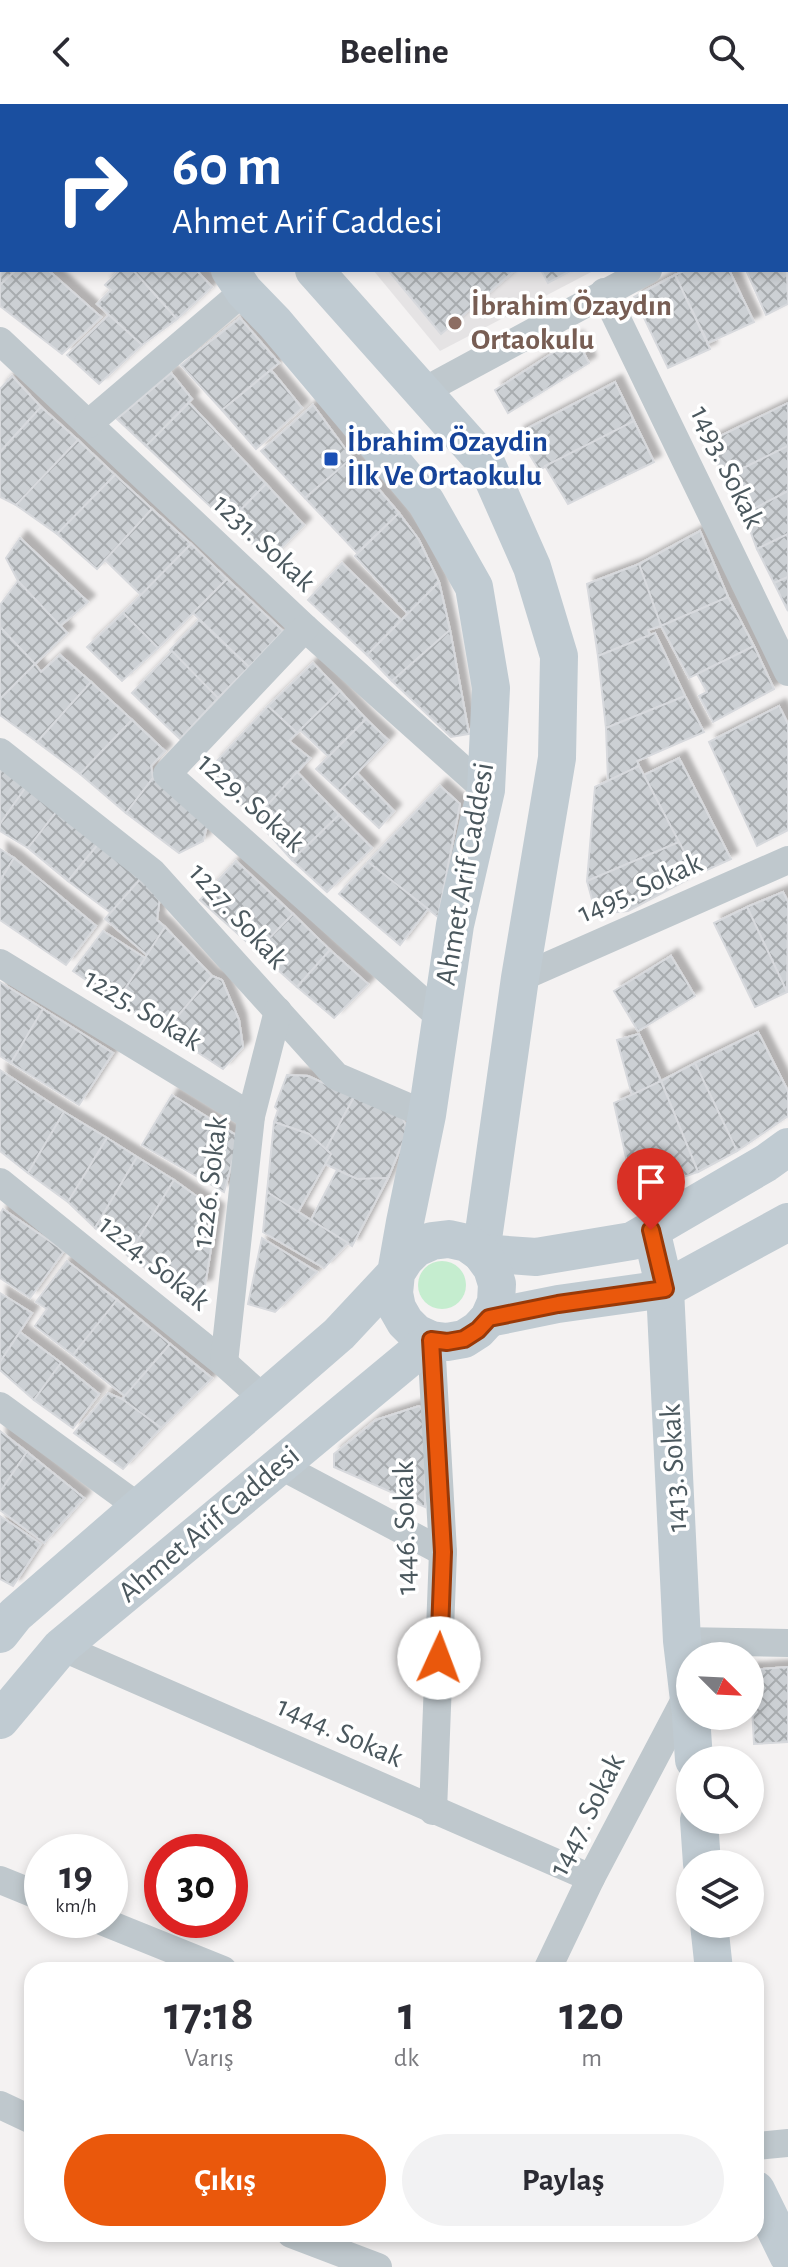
<!DOCTYPE html>
<html lang="tr">
<meta charset="utf-8">
<style>
:root{--surface:#fff;--page:#f2f2f3;--text:#2b2b33;--muted:#7c7c81;--accent:#ea580c}
body{margin:0;font-family:"Alegreya Sans",sans-serif;background:var(--page);color:var(--text);height:100vh;display:flex;flex-direction:column;font-size:30px;white-space:nowrap}
*{box-sizing:border-box;margin:0}
p{font-size:26px;color:var(--muted)}
.icon{flex:none;width:44px;height:44px;fill:none;stroke:currentColor;stroke-width:2;stroke-linecap:round;stroke-linejoin:round}
.map{position:relative;flex:1;overflow:hidden}
.details{position:absolute;left:24px;top:1858px;width:740px;height:280px;display:flex;flex-direction:column;background:var(--surface);border-radius:24px;box-shadow:0 4px 12px #0003}
.details>*{flex:none}
.top-card{position:absolute;left:0px;top:0px;width:788px;height:168px;box-shadow:0 4px 12px #0003;background:#1a4fa0;color:#fff;overflow:hidden}
.needle{width:52px;rotate:114deg}
.controls{position:absolute;left:676px;top:1538px;display:grid;gap:16px}
.controls a{display:grid;place-items:center;width:88px;height:88px;border-radius:50%;background:var(--surface);box-shadow:0 4px 12px #0003;font-size:40px}
.speed{position:absolute;left:24px;top:1730px;display:flex;gap:16px;font-size:40px;font-weight:700;text-align:center}
.speed>*{display:grid;place-content:center;width:104px;height:104px;border-radius:50%;background:var(--surface);box-shadow:0 4px 12px #0003;line-height:1}
.speed small{font-size:20px;font-weight:400}
.speed .limit{border:12px solid #d22;background:#fff;color:#111}
.pin{position:absolute;display:grid;place-items:center;width:68px;height:68px;color:#fff;margin:-82px -34px;border-radius:50% 50% 50% 0;rotate:-45deg;box-shadow:0 0 8px #0007}
.pin .icon{rotate:45deg}
.me{position:absolute;width:88px;margin:-44px;rotate:2deg;stroke-linejoin:round;filter:drop-shadow(0 0 6px #0008)}
.turn{display:flex;align-items:center;gap:28px;height:168px;padding:0 40px;font-size:36px}
.turn .icon{width:104px;height:104px;stroke-width:2.5}
.turn b{display:block;font-size:56px;line-height:68px}
.eta{display:flex;justify-content:space-evenly;align-items:center;height:136px;text-align:center}
.eta b{font-size:48px;font-weight:600;line-height:56px}
.action{display:flex;gap:16px;margin-top:auto;padding:16px 40px}
.action a{flex:1;height:92px;border-radius:48px;background:var(--accent);color:#fff;font-size:32px;font-weight:600;line-height:92px;text-align:center}
.action a+a{background:var(--page);color:var(--text)}
header{display:flex;justify-content:space-between;align-items:center;height:104px;padding:0 40px;background:var(--surface);font-size:36px;font-weight:600}
.map>svg:first-child{display:block}
.education{fill:#e5e3e4}
.grass{fill:#c5edcf}
.building{fill:url(#building-cross-hatch);stroke:#d7d9dd;stroke-width:2;filter:url(#shadow)}
.lines{fill:none;stroke-linecap:round;stroke-linejoin:round}
.street{stroke:#bfc8cd;stroke-width:28}
.secondary{stroke:#c0cbd2;stroke-width:38}
.route-casing{stroke:#983908;stroke-width:20}
.route{stroke:#ea580c;stroke-width:14}
.education-dot{fill:#8d6e63;stroke:#fff;stroke-width:3}
.transit-dot{fill:#1a4fb4;stroke:#fff;stroke-width:3}
.labels{text-anchor:middle;dominant-baseline:central;stroke-width:7;stroke-linejoin:round;paint-order:stroke}
.education-label{font-size:30px;font-weight:bold;fill:#785e54;stroke:#fff;text-anchor:start}
.transit-label{font-size:30px;font-weight:bold;fill:#164399;stroke:#fff;text-anchor:start}
.street-label{font-size:30px;fill:#4b585e;stroke:#fff}
</style>
<header><svg class="icon" aria-label="back" viewBox="0 0 24 24"><path d="M15 5l-7 7 7 7"/></svg>Beeline<svg class="icon" aria-label="search" viewBox="0 0 24 24"><circle cx="10" cy="10" r="6"/><path d="M15 15l6 6"/></svg></header>
<div class="map">
<svg width="788" height="2163" viewBox="0 0 788 2163">
<defs>
<pattern id="building-cross-hatch" width="8" height="8" patternUnits="userSpaceOnUse" patternTransform="scale(2)"><rect width="8" height="8" fill="#ccd0d4"/><path d="M0 0l8 8M0 8l8-8" fill="none" stroke="#a8acaf"/></pattern>
<filter id="shadow"><feDropShadow dx="7" dy="-7" stdDeviation="2" flood-color="#0004"/></filter>
</defs>
<rect width="100%" height="100%" fill="#f4f2f2"/>
<!-- education -->
<g class="education">
<path d="M397 0H779L780 2H395Z"/>
<path d="M373 166H595L440 247Z"/>
</g>
<!-- grass -->
<circle class="grass" cx="442" cy="1181" r="24"/>
<!-- building -->
<g class="building">
<path d="M0 0H81L82 2H2V40Z"/>
<path d="M2 125V166H16L0 181Z"/>
<path d="M786 137 788 200 766 211 746 166H786Z"/>
<path d="M16 166H48L101 213 62 250 0 202V181Z"/>
<path d="M120 166H133L177 215 142 241 97 200 111 186 105 181Z"/>
<path d="M133 166H196L212 183 177 215Z"/>
<path d="M388 166H515L441 230Z"/>
<path d="M541 166H572L548 179Z"/>
<path d="M686 166H729L754 218 708 239 675 171Z"/>
<path d="M675 171 710 245 668 264 634 193Z"/>
<path d="M109 211 142 241 99 280 67 251Z"/>
<path d="M240 214 279 259 222 306 181 261Z"/>
<path d="M576 234 589 259 508 309 495 286Z"/>
<path d="M271 266 302 304 256 345 222 306Z"/>
<path d="M171 269 192 295 146 342 117 315Z"/>
<path d="M12 272 41 303 0 348V285Z"/>
<path d="M615 278 634 317 539 366 517 330Z"/>
<path d="M189 299 266 380 228 419 146 342Z"/>
<path d="M788 299V342L725 373 706 339Z"/>
<path d="M313 301 352 354 305 394 261 347Z"/>
<path d="M41 303 78 336 16 401 0 393V348Z"/>
<path d="M634 317 654 358 568 400 545 362Z"/>
<path d="M78 336 115 371 57 430 16 401Z"/>
<path d="M788 342V387L744 410 725 373Z"/>
<path d="M352 354 399 409 357 449 305 394Z"/>
<path d="M115 371 152 405 97 465 57 430Z"/>
<path d="M266 380 304 421 270 455 228 419Z"/>
<path d="M788 387V430L757 445 744 410Z"/>
<path d="M152 405 191 440 141 491 105 456Z"/>
<path d="M399 409 419 436 439 478 408 510 355 452Z"/>
<path d="M700 427 728 493 661 522 639 460Z"/>
<path d="M788 430V473L774 479 757 445Z"/>
<path d="M20 434 88 498 60 522 18 477 6 454Z"/>
<path d="M191 440 227 475 158 544 123 509Z"/>
<path d="M342 459 401 516 367 551 308 496Z"/>
<path d="M639 460 661 522 648 526 650 531 598 552 587 480Z"/>
<path d="M788 473V507L774 479Z"/>
<path d="M227 475 283 527 249 563 193 509Z"/>
<path d="M18 477 67 529 35 560 0 523V501Z"/>
<path d="M439 478 450 526 392 577 367 551Z"/>
<path d="M728 493 754 542 689 574 661 522Z"/>
<path d="M123 509 158 544 122 577 87 543Z"/>
<path d="M199 516 249 563 218 594 170 546Z"/>
<path d="M0 523 35 560 0 595Z"/>
<path d="M450 526 469 630 451 633 392 577Z"/>
<path d="M655 529 685 592 606 624 598 552Z"/>
<path d="M754 542 774 585 713 618 699 592 707 588 697 570Z"/>
<path d="M172 547 218 594 180 635 132 589Z"/>
<path d="M60 551 91 578 37 638 0 611V595L35 560 41 568Z"/>
<path d="M313 559 340 587 297 629 268 602Z"/>
<path d="M91 578 132 616 80 670 37 638Z"/>
<path d="M340 587 366 615 329 653 300 626Z"/>
<path d="M685 592 704 628 637 657 639 662 608 677 606 624Z"/>
<path d="M268 602 297 629 289 637 310 654 255 715 215 676 214 660Z"/>
<path d="M779 602 788 620V726L757 742 709 638Z"/>
<path d="M366 615 388 636 340 687 316 665Z"/>
<path d="M132 616 165 647 151 662 153 674 126 709 80 670Z"/>
<path d="M679 654 731 755 696 771 644 671Z"/>
<path d="M639 662 679 738 587 777 595 683Z"/>
<path d="M0 664 26 683 0 720Z"/>
<path d="M297 668 339 711 292 756 255 715Z"/>
<path d="M357 669 394 707 379 724 340 687Z"/>
<path d="M153 674 207 722 203 737 179 749 126 709Z"/>
<path d="M440 682 460 700 438 813 368 758Z"/>
<path d="M26 683 58 706 28 744 0 727V720Z"/>
<path d="M58 706 99 739 68 777 28 744Z"/>
<path d="M339 711 372 744 327 788 292 756Z"/>
<path d="M679 738 696 771 628 807 596 810 587 777Z"/>
<path d="M99 739 142 773 111 809 68 777Z"/>
<path d="M0 745 14 754 0 777Z"/>
<path d="M14 754 96 822 66 861 0 816V777Z"/>
<path d="M236 757 293 810 257 847 200 796Z"/>
<path d="M368 758 428 805 400 841 339 790Z"/>
<path d="M142 773 160 792 157 816 165 823 147 851 105 815Z"/>
<path d="M783 788 788 798 787 888 747 803Z"/>
<path d="M747 803 787 888 755 903 714 819Z"/>
<path d="M293 810 330 846 297 883 257 847Z"/>
<path d="M165 823 212 872 165 927 117 897Z"/>
<path d="M103 827 145 854 117 897 73 867Z"/>
<path d="M330 846 368 880 334 914 297 883Z"/>
<path d="M671 852 695 892 638 927 614 887Z"/>
<path d="M212 872 222 876 239 916 243 943 223 965 165 927Z"/>
<path d="M0 878 43 905 11 959 0 952Z"/>
<path d="M43 905 113 949 79 1001 11 959Z"/>
<path d="M758 928 788 987V1012L737 1047 695 959Z"/>
<path d="M639 930 661 977 632 991 617 936Z"/>
<path d="M695 959 737 1047 698 1068 661 977Z"/>
<path d="M0 966 64 1008 28 1069 0 1047Z"/>
<path d="M287 971 308 972 354 993 326 1045 309 1030 274 1018 278 1006 275 1003Z"/>
<path d="M661 977 698 1068 634 1090 614 999Z"/>
<path d="M172 991 239 1033 224 1088 142 1041Z"/>
<path d="M354 993 398 1005 408 1026 388 1074 357 1075 325 1060 331 1050 326 1045Z"/>
<path d="M64 1008 107 1034 68 1098 28 1069Z"/>
<path d="M274 1018 309 1030 331 1050 298 1108 267 1088Z"/>
<path d="M107 1034 137 1053 95 1124 68 1098Z"/>
<path d="M137 1053 174 1076 128 1152 95 1124Z"/>
<path d="M337 1066 357 1075 388 1074 352 1142 311 1116Z"/>
<path d="M174 1076 217 1107 205 1182 179 1188 128 1152Z"/>
<path d="M267 1088 311 1116 348 1139 324 1164 263 1128Z"/>
<path d="M3 1105 64 1147 30 1194 0 1174V1110Z"/>
<path d="M262 1134 317 1168 275 1208 248 1200Z"/>
<path d="M67 1157 117 1196 73 1251 35 1222 47 1205 36 1198Z"/>
<path d="M0 1189 32 1209 0 1258Z"/>
<path d="M117 1196 170 1240 125 1292 73 1251Z"/>
<path d="M20 1228 61 1259 34 1296 0 1266V1258Z"/>
<path d="M170 1240 212 1274 161 1324 122 1295Z"/>
<path d="M61 1259 99 1290 73 1324 34 1296Z"/>
<path d="M108 1289 122 1295 161 1324 123 1365 74 1329Z"/>
<path d="M419 1302 426 1308 425 1403 334 1363V1350L376 1316Z"/>
<path d="M0 1327 27 1348 0 1388Z"/>
<path d="M27 1348 84 1394 44 1439 0 1406V1388Z"/>
<path d="M0 1412 41 1440 13 1482 0 1475Z"/>
<path d="M788 1563V1638L754 1640 750 1566Z"/>
</g>
<g class="lines">
<!-- street -->
<g class="street">
<path d="M274 0 275 2"/>
<path d="M368 2 370 0"/>
<path d="M786 95 788 94"/>
<path d="M604 188 788 568"/>
<path d="M0 237 305 524 486 686"/>
<path d="M422 288 648 166"/>
<path d="M88 320 244 187"/>
<path d="M305 524 167 670 440 913"/>
<path d="M0 648 152 768 336 972 427 1011"/>
<path d="M0 859 251 1012"/>
<path d="M520 874 788 756"/>
<path d="M0 1078 224 1259 264 1295"/>
<path d="M431 1236 443 1448 433 1707"/>
<path d="M224 1259 251 1012 278 907"/>
<path d="M0 1302 140 1404"/>
<path d="M279 1361 443 1448"/>
<path d="M682 1537 788 1539"/>
<path d="M61 1543 591 1774"/>
<path d="M0 1776 42 1793"/>
<path d="M99 1816 223 1866"/>
<path d="M547 1866 591 1774 689 1588"/>
<path d="M0 2001 32 2016"/>
<path d="M756 2042 788 2039"/>
<path d="M291 2130 378 2163"/>
</g>
<!-- secondary -->
<g class="secondary">
<path d="M128 0V2"/>
<path d="M185 0 186 2"/>
<path d="M0 66H2"/>
<path d="M314 166 486 359 532 463 559 552 557 654 520 874 481 1149"/>
<path d="M651 1126 665 1185 682 1537 690 1604"/>
<path d="M481 1149 536 1153 632 1137 766 1059 788 1043"/>
<path d="M489 1214 558 1200 665 1185 788 1118"/>
<path d="M0 1530 15 1511 339 1230 396 1169 405 1155 416 1144 432 1137 449 1135 467 1139 481 1149 492 1164 497 1180 496 1198 489 1214 478 1226 464 1235 447 1238 431 1236 416 1229 405 1218 397 1204 394 1189 396 1169 405 1118 427 1011 455 821 486 686 491 584 474 483 426 398 275 219 244 187 230 166"/>
<path d="M691 1612 694 1656"/>
<path d="M0 1616 61 1543 431 1236"/>
<path d="M699 1716 702 1760"/>
<path d="M709 1820 714 1866"/>
<path d="M756 2086 788 2151"/>
</g>
</g>
<g class="lines">
<defs>
<path id="route" d="M439 1554 443 1448 431 1236 447 1238 464 1235 478 1226 489 1214 558 1200 665 1185 651 1126"/>
</defs>
<!-- route casing -->
<use href="#route" class="route-casing"/>
<!-- route -->
<use href="#route" class="route"/>
</g>
<!-- markers -->
<circle class="education-dot" cx="455" cy="219" r="8"/>
<rect class="transit-dot" x="323" y="347" width="16" height="16" rx="4"/>
<g class="labels">
<!-- education labels -->
<g class="education-label">
<text x="471" y="202">İbrahim Özaydın<tspan x="471" dy="34">Ortaokulu</tspan></text>
</g>
<!-- transit labels -->
<g class="transit-label">
<text x="347" y="338">İbrahim Özaydin<tspan x="347" dy="34">İlk Ve Ortaokulu</tspan></text>
</g>
<!-- street labels -->
<g class="street-label">
<text transform="translate(727 363) rotate(64)">1493. Sokak</text>
<text transform="translate(264 439) rotate(43)">1231. Sokak</text>
<text transform="translate(251 699) rotate(42)">1229. Sokak</text>
<text transform="translate(465 770) rotate(-80)">Ahmet Arif Caddesi</text>
<text transform="translate(640 784) rotate(-24)">1495. Sokak</text>
<text transform="translate(238 812) rotate(48)">1227. Sokak</text>
<text transform="translate(143 906) rotate(31)">1225. Sokak</text>
<text transform="translate(210 1078) rotate(-83)">1226. Sokak</text>
<text transform="translate(154 1159) rotate(39)">1224. Sokak</text>
<text transform="translate(674 1364) rotate(-93)">1413. Sokak</text>
<text transform="translate(209 1420) rotate(-40)">Ahmet Arif Caddesi</text>
<text transform="translate(405 1424) rotate(-91)">1446. Sokak</text>
<text transform="translate(340 1628) rotate(24)">1444. Sokak</text>
<text transform="translate(587 1711) rotate(-63)">1447. Sokak</text>
</g>
</g>
</svg>
<div class="controls">
<a><svg class="needle" viewBox="-14 -14 28 28"><path d="M0-13l5 13h-10z" fill="#e53935"/><path d="M0 13l5-13h-10z" fill="#7c7c81"/></svg></a>
<a><svg class="icon" aria-label="search" viewBox="0 0 24 24"><circle cx="10" cy="10" r="6"/><path d="M15 15l6 6"/></svg></a>
<a><svg class="icon" aria-label="layers" viewBox="0 0 24 24"><path d="M12 4l9 5-9 5-9-5zM3 14l9 5 9-5"/></svg></a>
</div>
<div class="speed"><div>19<small>km/h</small></div><div class="limit">30</div></div>
<div class="pin" style="left:651px;top:1126px;background:#d93025"><svg class="icon" aria-label="arrive" viewBox="0 0 24 24"><path d="M6 21V4h12l-3 4 3 4H6"/></svg></div>
<svg class="me" style="left:439px;top:1554px" viewBox="-20 -20 40 40"><circle r="19" fill="#fff"/><path d="M0-13L10 11 0 6-10 11z" fill="#ea580c"/></svg>
<div class="top-card">
<div class="turn"><svg class="icon" aria-label="right" viewBox="0 0 24 24"><path d="M7 20v-9h11M14 6l5 5-5 5"/></svg><div><b>60 m</b>Ahmet Arif Caddesi</div></div>
</div>
<section class="details">
<div class="eta">
<div><b>17:18</b><p>Varış</p></div>
<div><b>1</b><p>dk</p></div>
<div><b>120</b><p>m</p></div>
</div>
<div class="action"><a>Çıkış</a><a>Paylaş</a></div>
</section>
</div>
